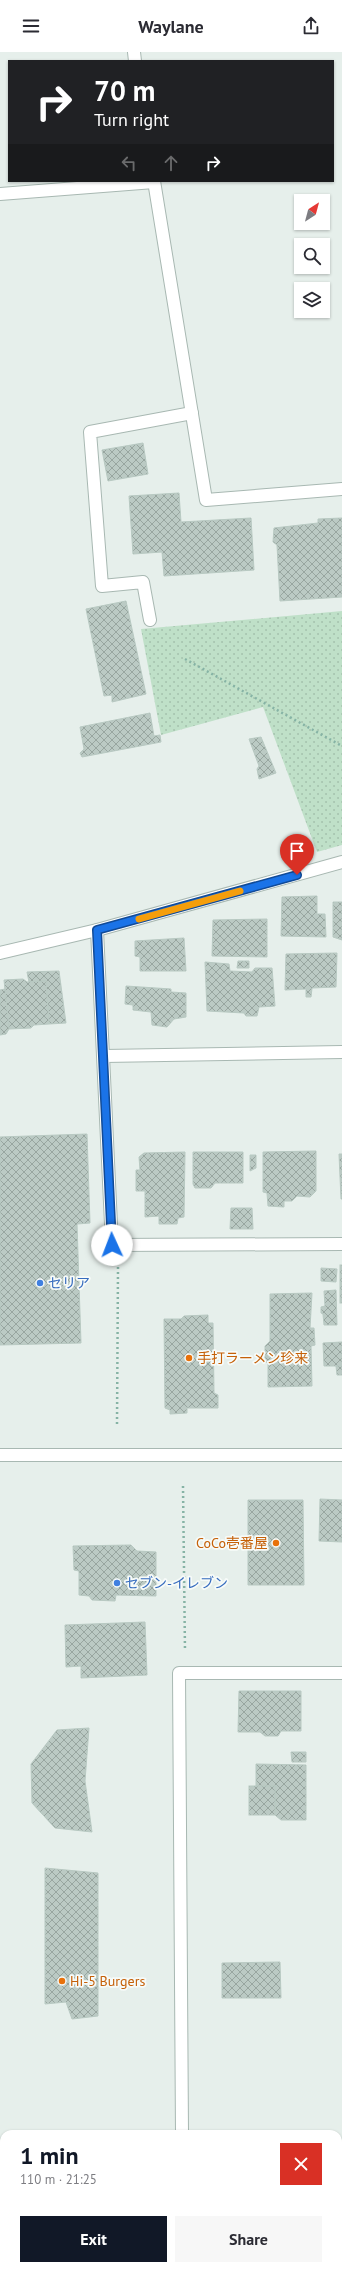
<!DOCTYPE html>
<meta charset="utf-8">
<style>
:root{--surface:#fff;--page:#f7f7f7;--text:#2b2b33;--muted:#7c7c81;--accent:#111827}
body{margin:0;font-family:"PT Sans","Noto Sans JP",sans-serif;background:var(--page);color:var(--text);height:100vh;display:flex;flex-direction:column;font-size:15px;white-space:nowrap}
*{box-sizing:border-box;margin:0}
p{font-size:13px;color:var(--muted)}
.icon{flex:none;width:22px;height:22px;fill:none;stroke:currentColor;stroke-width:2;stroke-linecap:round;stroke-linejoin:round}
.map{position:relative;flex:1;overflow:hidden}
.side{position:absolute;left:0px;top:2078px;width:342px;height:140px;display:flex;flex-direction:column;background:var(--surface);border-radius:12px 12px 0 0;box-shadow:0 1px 3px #0004}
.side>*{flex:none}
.hud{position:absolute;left:8px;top:8px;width:326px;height:122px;border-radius:0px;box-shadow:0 1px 3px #0004;background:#202124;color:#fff;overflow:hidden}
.needle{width:26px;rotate:36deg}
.buttons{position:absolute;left:294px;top:142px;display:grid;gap:8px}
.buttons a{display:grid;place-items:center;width:36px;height:36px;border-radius:0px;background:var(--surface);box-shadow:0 1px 3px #0004;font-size:20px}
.pin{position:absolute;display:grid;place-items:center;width:34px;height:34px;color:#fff;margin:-41px -17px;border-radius:50% 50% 50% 0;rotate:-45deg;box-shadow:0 0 4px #0007}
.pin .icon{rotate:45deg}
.me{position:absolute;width:44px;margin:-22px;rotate:358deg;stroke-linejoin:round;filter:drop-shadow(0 0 3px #0008)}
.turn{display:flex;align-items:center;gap:14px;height:84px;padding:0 20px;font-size:18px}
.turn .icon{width:52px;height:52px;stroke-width:2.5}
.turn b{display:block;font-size:28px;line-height:34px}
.lanes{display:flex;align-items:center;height:38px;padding:0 20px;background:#0003;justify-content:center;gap:20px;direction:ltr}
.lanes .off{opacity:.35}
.round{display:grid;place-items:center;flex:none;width:42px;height:42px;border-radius:0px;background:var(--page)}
.overview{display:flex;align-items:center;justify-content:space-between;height:68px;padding:0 20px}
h1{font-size:24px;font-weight:800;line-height:30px;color:var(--accent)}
.action{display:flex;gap:8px;margin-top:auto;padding:8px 20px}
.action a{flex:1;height:46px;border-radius:0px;background:var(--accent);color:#fff;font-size:16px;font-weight:800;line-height:46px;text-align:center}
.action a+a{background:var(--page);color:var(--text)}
header{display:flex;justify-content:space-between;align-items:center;height:52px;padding:0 20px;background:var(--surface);font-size:18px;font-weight:800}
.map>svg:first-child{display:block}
.grass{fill:url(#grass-dots)}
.building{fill:url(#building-cross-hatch);stroke:#b8c9c2}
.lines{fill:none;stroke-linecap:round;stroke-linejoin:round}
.minor-casing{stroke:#a8b8b2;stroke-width:14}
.path{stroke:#86b3a5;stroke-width:2.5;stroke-dasharray:2 3;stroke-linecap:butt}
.minor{stroke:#fff;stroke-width:12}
.route-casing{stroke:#114b97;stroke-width:10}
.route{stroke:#1a73e8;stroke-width:7}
.slow{stroke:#f59e0b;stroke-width:7}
.shop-dot{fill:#3f7fe0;stroke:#f7fbf9;stroke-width:1.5}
.food-dot{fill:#e8710a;stroke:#f7fbf9;stroke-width:1.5}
.labels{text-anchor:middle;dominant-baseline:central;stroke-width:3.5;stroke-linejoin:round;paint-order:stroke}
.shop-label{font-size:14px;fill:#366cbe;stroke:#f7fbf9;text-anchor:start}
.food-label{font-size:14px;fill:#c56008;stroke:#f7fbf9;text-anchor:start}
</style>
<header><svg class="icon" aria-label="menu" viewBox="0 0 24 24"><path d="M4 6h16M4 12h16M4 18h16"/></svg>Waylane<svg class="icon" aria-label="share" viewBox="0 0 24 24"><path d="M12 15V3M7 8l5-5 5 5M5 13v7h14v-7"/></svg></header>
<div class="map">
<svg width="342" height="2218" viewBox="0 0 342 2218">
<defs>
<pattern id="grass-dots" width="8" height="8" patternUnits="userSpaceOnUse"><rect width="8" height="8" fill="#bfe0c8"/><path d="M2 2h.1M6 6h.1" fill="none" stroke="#a4c1ad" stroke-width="1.8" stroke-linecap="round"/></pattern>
<pattern id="building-cross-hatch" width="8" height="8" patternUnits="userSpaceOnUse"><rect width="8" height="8" fill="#bbcac4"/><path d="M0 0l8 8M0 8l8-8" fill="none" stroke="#98a6a0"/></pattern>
</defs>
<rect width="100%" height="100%" fill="#e6efeb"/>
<!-- grass -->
<g class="grass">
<path d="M342 559V793L317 800 263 655 161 683 141 577Z"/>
<path d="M338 2157H342V2218H196V2214H338Z"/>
</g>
<!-- building -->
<g class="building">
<path d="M143 391 148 422 108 429 102 398Z"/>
<path d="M179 441 181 470 251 466 254 518 164 524 162 500 133 502 129 444Z"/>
<path d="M342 466V545L280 549 277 493 273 490 274 476 318 471V467Z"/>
<path d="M126 549 146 642 112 650V643L104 644 86 557Z"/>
<path d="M150 661 154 684 160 683 161 690 82 705 80 701 84 697 80 675Z"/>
<path d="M261 685 276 721 259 727 257 717 259 714 249 687Z"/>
<path d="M317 844V862H325L326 885 281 884 282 845Z"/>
<path d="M333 850H342V888L333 885Z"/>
<path d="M267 867V905L212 904 213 868Z"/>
<path d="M184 886 186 919H140V905L135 904V889Z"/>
<path d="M337 901 336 935 312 936 311 945H306V937L285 938 286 902Z"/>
<path d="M238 909H249V916H237Z"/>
<path d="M205 910 229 912 230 919 252 920 255 916H272L275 954 259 955 257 964H246L244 961 207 959Z"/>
<path d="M59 919 66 971 49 972 46 929 29 930 27 920Z"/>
<path d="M23 927 27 930 46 929 49 972 34 973 31 976 9 977 4 928Z"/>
<path d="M126 934 171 937V940L186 941V965L174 967 167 975 152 973 151 960 133 958V953L125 952Z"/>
<path d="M5 937 9 977 6 982 0 983V938Z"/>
<path d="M87 1082 90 1171 77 1172 81 1291 0 1293V1085Z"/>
<path d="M316 1099V1139L310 1145 297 1144 292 1149H284V1155L268 1154 267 1141 263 1140V1100Z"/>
<path d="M185 1100 184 1165 178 1166 177 1172H159V1164L145 1165V1139H136V1118H140L139 1105 144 1101Z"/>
<path d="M193 1100H243V1131H215L211 1136H195L193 1132Z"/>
<path d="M339 1102H342V1147H341Z"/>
<path d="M250 1103H256V1116L250 1119Z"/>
<path d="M231 1156H252L253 1177H230Z"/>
<rect x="340" y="1213" width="2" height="38"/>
<path d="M321 1216 337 1217 336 1230 321 1229Z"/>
<path d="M336 1238 337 1273H324L323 1262 321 1261V1255L325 1254 324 1239Z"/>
<path d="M312 1241 310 1276H314L315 1293 311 1294 312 1334 268 1335V1311L265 1310V1294L270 1289V1242Z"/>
<path d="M208 1263V1271H213L214 1341 218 1343V1356H187V1361L170 1362V1358L165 1356 164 1267H181L184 1264Z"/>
<path d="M342 1290V1314H324L323 1291Z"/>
<path d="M336 1314H342V1323H337Z"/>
<path d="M320 1447 342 1448V1490L319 1489Z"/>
<path d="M248 1448H303L304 1533H248Z"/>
<path d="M131 1493 137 1499 156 1500V1544L116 1543 115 1549 92 1548 89 1544 79 1543V1519L74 1518 73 1494Z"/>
<path d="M145 1570 147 1623 81 1626V1614L66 1615 65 1573Z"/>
<path d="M239 1639H301V1679H281L278 1684H265L260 1680H238Z"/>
<path d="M89 1676 85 1729 92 1780 55 1776 32 1751 31 1712 57 1678Z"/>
<path d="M291 1700H306V1710H292Z"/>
<path d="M256 1712 306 1713V1768H281L275 1763V1734H256Z"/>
<rect x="249" y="1734" width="26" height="29"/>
<path d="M45 1816 98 1821V1964L72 1967 66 1950 45 1952Z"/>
<path d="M280 1910 281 1946H222V1911Z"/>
<path d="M100 2214H149V2218H82Z"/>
</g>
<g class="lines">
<defs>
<g id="minor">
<path d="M134 0 135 9"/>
<path d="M154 129 206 448 342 437"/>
<path d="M0 142 154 130"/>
<path d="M150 568 143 530 102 534 90 380 192 361"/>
<path d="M97 878 112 1193 342 1192"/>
<path d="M0 901 97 878 342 810"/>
<path d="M104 1004 342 1000"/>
<path d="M0 1403H342"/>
<path d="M182 2082 179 1621H342"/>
<path d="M338 2143H342"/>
<path d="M180 2218V2214"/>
</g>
</defs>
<!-- minor casing -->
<use href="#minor" class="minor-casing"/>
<!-- path -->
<g class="path">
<path d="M185 607 342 694"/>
<path d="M117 1372 118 1215"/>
<path d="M183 1434 185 1599"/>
<path d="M0 2148H4"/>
</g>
<!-- minor -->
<use href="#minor" class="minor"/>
</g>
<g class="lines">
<defs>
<path id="route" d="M112 1193 97 878 297 823"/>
</defs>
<!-- route casing -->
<use href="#route" class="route-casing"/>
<!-- route -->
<use href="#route" class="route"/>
<!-- slow -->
<path class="slow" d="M139 867 240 839"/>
</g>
<!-- markers -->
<g class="shop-dot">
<circle cx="40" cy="1231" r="4"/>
<circle cx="117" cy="1531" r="4"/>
</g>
<g class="food-dot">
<circle cx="189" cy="1306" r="4"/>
<circle cx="276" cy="1491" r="4"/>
<circle cx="62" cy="1929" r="4"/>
</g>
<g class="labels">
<!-- shop labels -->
<g class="shop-label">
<text x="48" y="1231">セリア</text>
<text x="125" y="1531">セブン-イレブン</text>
</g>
<!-- food labels -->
<g class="food-label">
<text x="197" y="1306">手打ラーメン珍来</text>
<text x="268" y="1491" text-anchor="end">CoCo壱番屋</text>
<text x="70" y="1929">Hi-5 Burgers</text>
</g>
</g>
</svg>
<div class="buttons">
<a><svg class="needle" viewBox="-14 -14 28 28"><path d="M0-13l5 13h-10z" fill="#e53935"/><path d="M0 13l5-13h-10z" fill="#7c7c81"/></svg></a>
<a><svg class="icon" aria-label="search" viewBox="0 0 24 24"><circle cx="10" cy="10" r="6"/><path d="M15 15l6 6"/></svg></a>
<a><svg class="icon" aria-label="layers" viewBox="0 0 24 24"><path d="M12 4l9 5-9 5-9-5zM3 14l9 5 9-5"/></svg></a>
</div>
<div class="pin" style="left:297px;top:823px;background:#d93025"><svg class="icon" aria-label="arrive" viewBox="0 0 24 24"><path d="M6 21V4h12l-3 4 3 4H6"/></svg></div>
<svg class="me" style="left:112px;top:1193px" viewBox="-20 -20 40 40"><circle r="19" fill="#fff"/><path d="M0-13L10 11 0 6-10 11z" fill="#1a73e8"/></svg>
<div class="hud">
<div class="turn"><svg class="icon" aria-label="right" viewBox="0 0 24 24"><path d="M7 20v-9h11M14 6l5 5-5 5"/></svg><div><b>70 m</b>Turn right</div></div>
<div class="lanes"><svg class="icon off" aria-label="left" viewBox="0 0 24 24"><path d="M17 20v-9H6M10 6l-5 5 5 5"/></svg><svg class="icon off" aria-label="ahead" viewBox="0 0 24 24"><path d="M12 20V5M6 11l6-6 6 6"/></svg><svg class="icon" aria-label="right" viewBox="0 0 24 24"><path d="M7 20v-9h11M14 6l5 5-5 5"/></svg></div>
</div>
<section class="side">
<div class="overview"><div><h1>1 min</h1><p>110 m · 21:25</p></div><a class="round" style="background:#d93025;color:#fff"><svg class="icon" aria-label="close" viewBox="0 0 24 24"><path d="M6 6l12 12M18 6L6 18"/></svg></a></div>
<div class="action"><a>Exit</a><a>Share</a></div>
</section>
</div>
